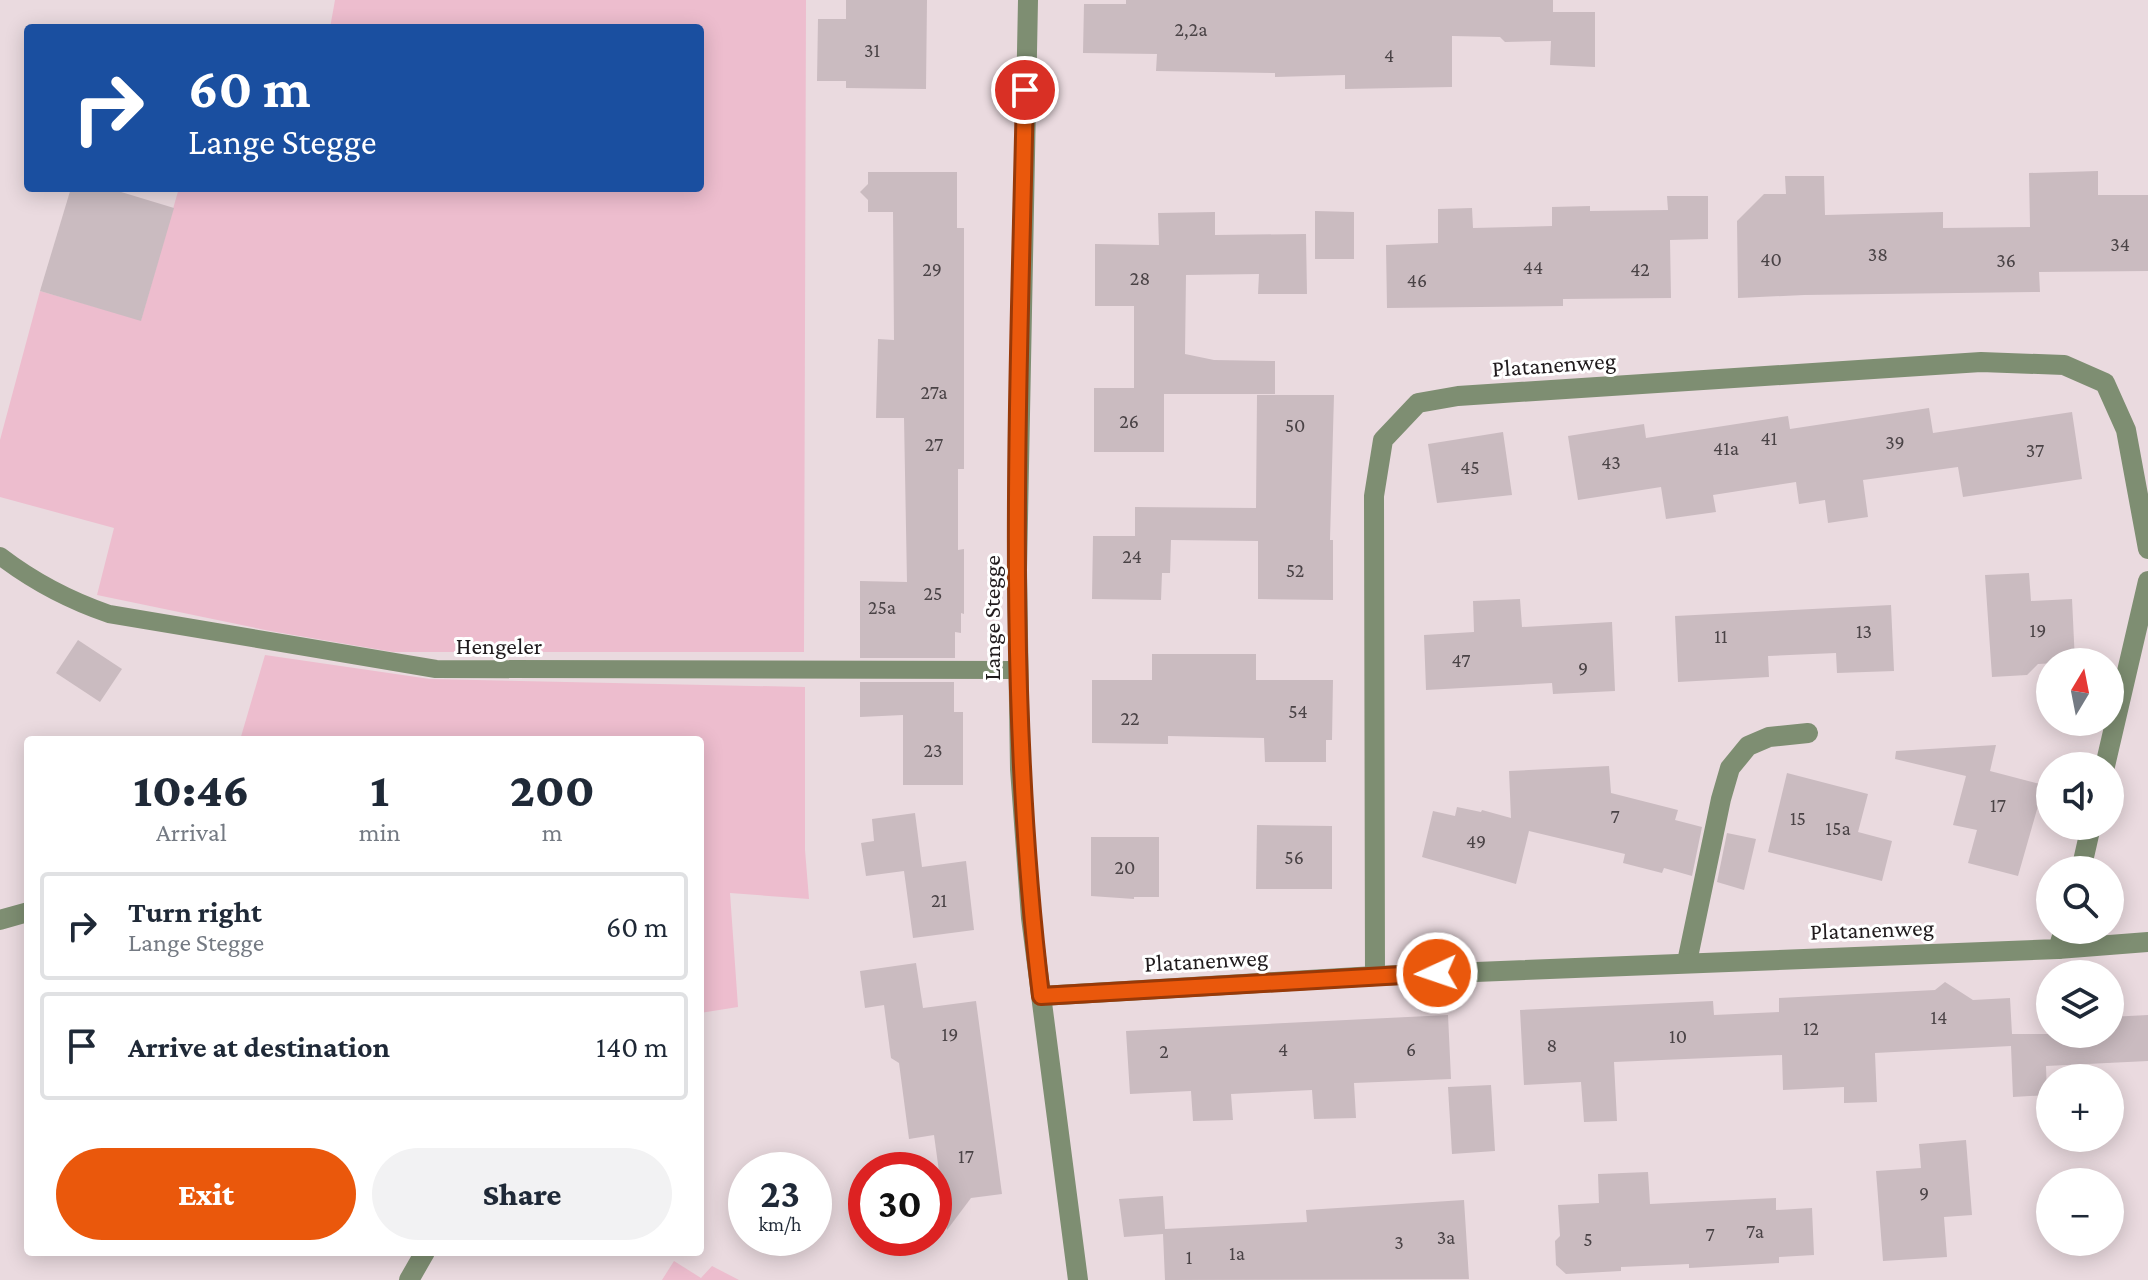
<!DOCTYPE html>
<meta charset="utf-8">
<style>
:root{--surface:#fff;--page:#f2f2f3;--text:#1f2937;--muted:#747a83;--line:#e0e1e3;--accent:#ea580c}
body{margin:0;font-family:"Crimson Pro",serif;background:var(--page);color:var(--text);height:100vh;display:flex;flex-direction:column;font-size:30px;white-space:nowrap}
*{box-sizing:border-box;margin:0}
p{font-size:26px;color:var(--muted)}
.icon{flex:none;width:44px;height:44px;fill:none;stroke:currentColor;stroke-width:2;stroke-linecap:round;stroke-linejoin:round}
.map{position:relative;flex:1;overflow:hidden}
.side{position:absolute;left:24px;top:736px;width:680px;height:520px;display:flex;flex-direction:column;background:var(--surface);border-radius:8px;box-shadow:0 4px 20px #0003}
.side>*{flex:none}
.top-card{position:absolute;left:24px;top:24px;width:680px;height:168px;border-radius:8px;box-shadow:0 4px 20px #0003;background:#1a4fa0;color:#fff;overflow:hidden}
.needle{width:52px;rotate:10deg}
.buttons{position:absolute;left:2036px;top:648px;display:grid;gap:16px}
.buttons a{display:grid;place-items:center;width:88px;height:88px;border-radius:50%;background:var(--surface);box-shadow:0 4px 20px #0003;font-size:40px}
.speed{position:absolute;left:728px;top:1152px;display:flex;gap:16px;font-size:40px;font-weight:700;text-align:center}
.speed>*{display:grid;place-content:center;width:104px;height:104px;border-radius:50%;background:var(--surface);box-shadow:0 4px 20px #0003;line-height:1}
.speed small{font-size:20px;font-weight:400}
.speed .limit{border:12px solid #d22;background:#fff;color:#111}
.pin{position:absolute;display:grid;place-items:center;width:68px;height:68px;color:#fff;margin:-34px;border:4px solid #fff;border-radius:50%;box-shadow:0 2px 8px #0007}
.me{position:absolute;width:88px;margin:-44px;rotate:267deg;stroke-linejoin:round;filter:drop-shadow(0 0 6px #0008)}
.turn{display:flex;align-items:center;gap:28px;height:168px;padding:0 32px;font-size:36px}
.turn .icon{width:104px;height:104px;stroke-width:2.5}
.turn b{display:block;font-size:56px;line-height:68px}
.eta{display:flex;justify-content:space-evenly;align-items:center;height:136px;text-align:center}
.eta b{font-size:48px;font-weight:800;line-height:56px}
.primary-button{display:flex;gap:16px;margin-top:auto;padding:16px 32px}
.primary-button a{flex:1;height:92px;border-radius:48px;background:var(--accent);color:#fff;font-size:32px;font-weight:800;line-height:92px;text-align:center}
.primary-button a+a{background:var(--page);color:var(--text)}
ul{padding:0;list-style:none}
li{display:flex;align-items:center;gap:24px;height:108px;margin:0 16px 12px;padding:0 16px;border:4px solid var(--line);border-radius:8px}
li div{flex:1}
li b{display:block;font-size:30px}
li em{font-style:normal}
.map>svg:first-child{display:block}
.green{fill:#edbdce}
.building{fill:#cabbc0}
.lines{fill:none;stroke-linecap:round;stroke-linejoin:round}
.lane{stroke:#7e8e72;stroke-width:18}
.street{stroke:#7e8e72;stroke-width:20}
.route-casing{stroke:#983908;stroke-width:20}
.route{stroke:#ea580c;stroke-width:14}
.labels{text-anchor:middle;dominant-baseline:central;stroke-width:6;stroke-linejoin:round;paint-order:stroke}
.number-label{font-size:20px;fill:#4a4346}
.street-label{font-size:24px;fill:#201b1d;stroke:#fff}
</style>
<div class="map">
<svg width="2148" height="1280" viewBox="0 0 2148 1280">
<rect width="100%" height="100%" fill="#eadadf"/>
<!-- green -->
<g class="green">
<path d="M335 0H806L804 652H393L270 631 97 595 114 528 0 497V440L40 291 141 320 179 188H700V28H330Z"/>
<path d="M265 655 430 679 805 687V850L809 899 730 893 738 1007 700 1013V740H240Z"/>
<path d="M674 1261 701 1278 712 1266 739 1280H662Z"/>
</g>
<!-- building -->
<g class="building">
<path d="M846 0H927L926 89 846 88V81H817L818 19H846Z"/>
<path d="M1126 0H1553V12H1595V67L1550 65 1551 41 1505 42 1500 37 1452 36V87L1345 89V75L1275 77V73L1156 71 1157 54 1083 53 1084 4H1126Z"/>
<path d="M2098 171V195H2148V271L2039 272 2040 292 1804 295 1738 298 1737 221 1764 194H1786L1785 176H1824L1825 215 1943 212V228L2030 227 2029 173Z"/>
<path d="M868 172H957V228H964V469H958V550L964 549V614L961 613V633L955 632V658H860V581L907 582 904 418H876L878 339 894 340 893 212H868V200L860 192 868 184Z"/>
<path d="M71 188H108L174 208 141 321 40 291Z"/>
<path d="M1667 196H1708V239L1670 240 1671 298 1563 299V306L1387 308 1386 245 1438 243V209L1472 208 1473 228 1552 226V207L1590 206V211L1668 210Z"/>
<path d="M1315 211 1354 212V259H1315Z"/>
<path d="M1215 212V235L1306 234 1307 294H1258L1259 274 1186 275 1185 354 1214 360 1275 361V394H1164V452H1094V388H1134V306H1095V244L1159 245 1158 213Z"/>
<path d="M1257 395H1334L1330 540H1333V600L1258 599V541L1171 540 1170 573H1162L1161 600 1092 599 1093 536H1135V507L1256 508Z"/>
<path d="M1929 408 1933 433 2072 412 2082 479 1963 497 1958 467 1863 480 1868 517 1828 523 1825 500 1799 504 1796 482 1713 495 1716 512 1666 519 1661 487 1578 500 1568 436 1644 424 1646 438 1788 416 1790 429Z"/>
<path d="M1503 432 1512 495 1437 503 1428 444Z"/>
<path d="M2029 573 2031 601 2072 599 2075 662 2038 664 2027 675 1992 677 1985 575Z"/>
<path d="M1520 599 1522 627 1612 622 1615 691 1553 694 1552 683 1426 690 1424 635 1474 632 1473 601Z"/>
<path d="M1891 605 1894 671 1837 673 1836 653 1768 656 1769 677 1678 682 1675 616Z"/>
<path d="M78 640 122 669 100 702 56 673Z"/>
<path d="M1152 654H1256V680H1333L1332 740H1326V762H1265L1264 738 1168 736V744L1092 743V680H1152Z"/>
<path d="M860 682H954V712H963V785H903V715L860 717Z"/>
<path d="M1996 745 1990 771 2044 785 2018 876 1968 863 1977 830 1953 825 1966 776 1895 759 1896 751Z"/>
<path d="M1609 766 1611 793 1678 810 1675 820 1702 827 1692 876 1664 868 1662 873 1623 863 1625 854 1529 831 1516 884 1422 857 1433 811 1455 816 1457 807 1481 812 1482 810 1511 818 1509 771Z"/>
<path d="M1787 773 1868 794 1858 832 1892 841 1882 881 1768 852Z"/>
<path d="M915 813 922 867 966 861 974 930 913 938 904 871 866 876 861 843 874 841 872 819Z"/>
<path d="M1257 825 1332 826V889H1256Z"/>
<path d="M1727 833 1756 839 1744 890 1717 882Z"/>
<path d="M1091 837H1159V897H1134V899L1091 896Z"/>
<path d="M916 963 923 1008 976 1001 1002 1194 971 1198 947 1230 934 1135 909 1139 899 1063 891 1058 884 1005 865 1008 860 971Z"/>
<path d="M1945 982 1973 1000 2010 998 2012 1034H2110V1017L2148 1015V1061L2046 1066 2047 1095 2013 1097 2011 1046 1875 1053 1877 1102 1844 1103V1087L1783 1090 1782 1055 1614 1062 1617 1121 1584 1122 1581 1082 1524 1085 1520 1010 1713 1001 1714 1015 1779 1012V998L1935 990Z"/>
<path d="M1448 1015 1451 1079 1354 1083 1356 1118 1314 1119 1312 1090 1231 1094 1233 1120 1193 1121 1191 1091 1130 1094 1126 1031Z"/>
<path d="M1491 1085 1495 1151 1452 1154 1448 1087Z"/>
<path d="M1966 1140 1972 1215 1944 1217 1947 1257 1883 1261 1876 1171 1921 1168 1919 1144Z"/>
<path d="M1648 1172 1650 1204 1776 1198V1210L1812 1208 1814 1255 1779 1257V1263L1689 1268V1264L1621 1267V1271L1566 1274 1556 1265 1555 1241 1560 1236 1558 1205 1599 1203 1598 1174Z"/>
<path d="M1163 1196 1165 1229 1307 1222 1306 1210 1464 1200 1469 1279 1165 1280 1163 1234 1124 1237 1119 1199Z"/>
</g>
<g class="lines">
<!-- lane -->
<path class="lane" d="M0 556C34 582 68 600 109 614L436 669 1017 670"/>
<!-- street -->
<g class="street">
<path d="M1028 0 1017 570 1020 769 1031 918 1078 1280"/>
<path d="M2105 766 2148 581"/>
<path d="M2081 870 2091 826"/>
<path d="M0 920 28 912"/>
<path d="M2058 949 2148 942"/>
<path d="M1687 962 1721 799 1730 768 1748 746 1769 737 1808 733"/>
<path d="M1375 976 1374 496 1383 440 1418 403 1458 396 1981 362 2064 365 2105 383 2126 430 2148 549"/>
<path d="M1041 996 1375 976 2058 949 2064 930"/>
<path d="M409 1280 425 1252"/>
</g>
</g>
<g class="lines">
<defs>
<path id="route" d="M1025 90C1019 392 1004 695 1041 996L1437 973"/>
</defs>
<!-- route casing -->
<use href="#route" class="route-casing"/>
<!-- route -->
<use href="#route" class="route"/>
</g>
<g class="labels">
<!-- number labels -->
<g class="number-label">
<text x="1191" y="29">2,2a</text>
<text x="872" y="50">31</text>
<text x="1389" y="55">4</text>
<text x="2120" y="244">34</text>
<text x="1878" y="254">38</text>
<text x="1771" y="259">40</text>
<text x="2006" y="260">36</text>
<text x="1533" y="267">44</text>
<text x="932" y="269">29</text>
<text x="1640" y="269">42</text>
<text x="1140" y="278">28</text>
<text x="1417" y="280">46</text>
<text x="934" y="392">27a</text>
<text x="1129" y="421">26</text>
<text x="1295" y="425">50</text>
<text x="1769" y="438">41</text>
<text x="1895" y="442">39</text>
<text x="934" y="444">27</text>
<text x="1726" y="448">41a</text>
<text x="2035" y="450">37</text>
<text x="1611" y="462">43</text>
<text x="1470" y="467">45</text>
<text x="1132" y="556">24</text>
<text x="1295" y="570">52</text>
<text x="933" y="593">25</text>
<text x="882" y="607">25a</text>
<text x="2038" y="630">19</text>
<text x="1864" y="631">13</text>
<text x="1721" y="636">11</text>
<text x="1461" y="660">47</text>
<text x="1583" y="668">9</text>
<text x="1298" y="711">54</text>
<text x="1130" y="718">22</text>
<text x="933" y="750">23</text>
<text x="1998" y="805">17</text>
<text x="1615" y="816">7</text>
<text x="1798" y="818">15</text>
<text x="1838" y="828">15a</text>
<text x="1476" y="841">49</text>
<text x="1294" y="857">56</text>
<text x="1125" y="867">20</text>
<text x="939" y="900">21</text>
<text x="1939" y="1017">14</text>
<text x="1811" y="1028">12</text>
<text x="950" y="1034">19</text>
<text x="1678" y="1036">10</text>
<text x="1552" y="1045">8</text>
<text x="1283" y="1049">4</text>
<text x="1411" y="1049">6</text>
<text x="1164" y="1051">2</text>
<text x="966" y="1156">17</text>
<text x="1924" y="1193">9</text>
<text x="1755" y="1231">7a</text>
<text x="1710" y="1234">7</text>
<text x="1446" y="1237">3a</text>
<text x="1588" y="1239">5</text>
<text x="1399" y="1242">3</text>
<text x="1237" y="1253">1a</text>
<text x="1189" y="1257">1</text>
</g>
<!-- street labels -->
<g class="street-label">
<text transform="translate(1554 364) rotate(-4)">Platanenweg</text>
<text transform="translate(991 618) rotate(-90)">Lange Stegge</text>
<text x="499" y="645">Hengeler</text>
<text transform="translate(1872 929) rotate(-2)">Platanenweg</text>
<text transform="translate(1206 960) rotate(-3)">Platanenweg</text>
</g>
</g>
</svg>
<div class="buttons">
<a><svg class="needle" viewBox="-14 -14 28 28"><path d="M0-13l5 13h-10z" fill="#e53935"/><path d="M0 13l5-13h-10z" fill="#747a83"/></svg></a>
<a><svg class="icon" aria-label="sound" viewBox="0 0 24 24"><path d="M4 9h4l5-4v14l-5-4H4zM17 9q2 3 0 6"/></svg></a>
<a><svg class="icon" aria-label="search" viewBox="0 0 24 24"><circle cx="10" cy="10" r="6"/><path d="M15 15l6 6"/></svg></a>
<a><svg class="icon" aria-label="layers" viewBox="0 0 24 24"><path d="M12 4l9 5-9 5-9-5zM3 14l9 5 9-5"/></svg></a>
<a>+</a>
<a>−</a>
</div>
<div class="speed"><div>23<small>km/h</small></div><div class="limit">30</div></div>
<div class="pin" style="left:1025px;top:90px;background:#d93025"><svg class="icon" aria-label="arrive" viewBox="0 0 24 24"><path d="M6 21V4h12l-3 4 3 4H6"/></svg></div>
<svg class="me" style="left:1437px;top:973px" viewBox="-20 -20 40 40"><circle r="17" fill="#ea580c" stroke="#fff" stroke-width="3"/><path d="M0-11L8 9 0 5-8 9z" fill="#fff"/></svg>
<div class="top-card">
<div class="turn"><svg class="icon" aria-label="right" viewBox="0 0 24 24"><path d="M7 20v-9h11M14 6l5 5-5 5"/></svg><div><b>60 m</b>Lange Stegge</div></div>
</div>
<section class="side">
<div class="eta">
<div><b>10:46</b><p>Arrival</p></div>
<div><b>1</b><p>min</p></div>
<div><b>200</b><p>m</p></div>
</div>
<ul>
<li><svg class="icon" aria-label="right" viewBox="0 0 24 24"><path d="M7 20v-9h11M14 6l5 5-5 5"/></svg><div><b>Turn right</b><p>Lange Stegge</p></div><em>60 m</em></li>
<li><svg class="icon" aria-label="arrive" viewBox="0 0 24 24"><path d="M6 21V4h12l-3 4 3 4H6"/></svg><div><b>Arrive at destination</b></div><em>140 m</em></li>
</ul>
<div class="primary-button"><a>Exit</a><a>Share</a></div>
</section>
</div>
